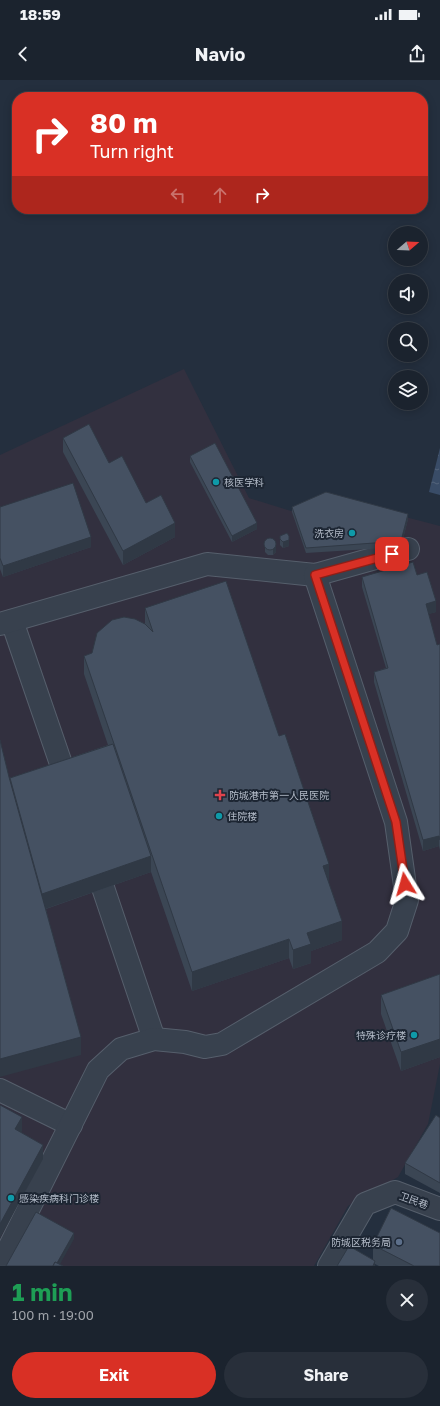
<!DOCTYPE html>
<meta charset="utf-8">
<style>
:root{--surface:#1b232e;--page:#282f3a;--text:#f1f3f6;--muted:#a0a4aa;--line:#39404a;--accent:#d93025}
body{margin:0;font-family:"Golos Text","Noto Sans SC",sans-serif;background:var(--page);color:var(--text);height:100vh;display:flex;flex-direction:column;font-size:15px;white-space:nowrap}
*{box-sizing:border-box;margin:0}
p{font-size:13px;color:var(--muted)}
.icon{flex:none;width:22px;height:22px;fill:none;stroke:currentColor;stroke-width:2;stroke-linecap:round;stroke-linejoin:round}
.map{position:relative;height:1186px;overflow:hidden}
.drawer{display:flex;flex-direction:column;background:var(--surface);flex:1}
.drawer>*{flex:none}
.banner{position:absolute;left:12px;top:12px;width:416px;height:122px;border-radius:16px;box-shadow:0 2px 10px #0003,0 0 0 1px var(--line);background:#d93025;color:#fff;overflow:hidden}
.needle{width:26px;rotate:71deg}
.controls{position:absolute;left:388px;top:146px;display:grid;gap:8px}
.controls a{display:grid;place-items:center;width:40px;height:40px;border-radius:50%;background:var(--surface);box-shadow:0 2px 10px #0003,0 0 0 1px var(--line);font-size:20px}
.pin{position:absolute;display:grid;place-items:center;width:34px;height:34px;color:#fff;margin:-17px;border-radius:8px;box-shadow:0 2px 6px #0006}
.me{position:absolute;width:44px;margin:-22px;rotate:352deg;stroke-linejoin:round;filter:drop-shadow(0 0 3px #0008)}
.turn{display:flex;align-items:center;gap:14px;height:84px;padding:0 12px;font-size:18px}
.turn .icon{width:52px;height:52px;stroke-width:2.5}
.turn b{display:block;font-size:28px;line-height:34px}
.lanes{display:flex;align-items:center;height:38px;padding:0 12px;background:#0003;justify-content:center;gap:20px;direction:ltr}
.lanes .off{opacity:.35}
.round{display:grid;place-items:center;flex:none;width:42px;height:42px;border-radius:21px;background:var(--page)}
.overview{display:flex;align-items:center;justify-content:space-between;height:68px;padding:0 12px}
h1{font-size:24px;font-weight:700;line-height:30px;color:#1e9e55}
.primary-button{display:flex;gap:8px;margin-top:auto;padding:8px 12px}
.primary-button a{flex:1;height:46px;border-radius:24px;background:var(--accent);color:#fff;font-size:16px;font-weight:700;line-height:46px;text-align:center}
.primary-button a+a{background:var(--page);color:var(--text)}
.status{display:flex;justify-content:space-between;align-items:center;height:28px;padding:0 20px;background:var(--surface);direction:ltr}
.status svg{height:11px;fill:currentColor}
header{display:flex;justify-content:space-between;align-items:center;height:52px;padding:0 12px;background:var(--surface);font-size:18px;font-weight:700}
.map>svg:first-child{display:block}
.medical{fill:#32303f}
.water{fill:url(#water-ripples)}
.lines{fill:none;stroke-linecap:round;stroke-linejoin:round}
.minor-casing{stroke:#565f6c;stroke-width:24}
.minor{stroke:#38414e;stroke-width:22}
.wall{fill:#3b4654}
.shaded-wall{fill:#303945}
.building{fill:#455162;stroke:#303945}
.route-casing{stroke:#8d1f18;stroke-width:10}
.route{stroke:#d93025;stroke-width:7}
.culture-dot{fill:#0f9aa8;stroke:#1d2633;stroke-width:1.5}
.health-dot{fill:#e0444e;stroke:#1d2633;stroke-width:1.5}
.service-dot{fill:#5c6f8a;stroke:#1d2633;stroke-width:1.5}
.labels{text-anchor:middle;dominant-baseline:central;stroke-width:4;stroke-linejoin:round;paint-order:stroke}
.poi-label{font-size:10px;fill:#b4bcc9;stroke:#1d2633;text-anchor:start}
.street-label{font-size:10px;fill:#b4bcc9;stroke:#1d2633}
</style>
<div class="status"><b>18:59</b><svg viewBox="0 0 49 12"><path d="M0 12V9h3v3zM5 12V6h3v6zM10 12V3h3v9zM15 12V0h3v12zM26 1h20v11H26zM47 4h2v5h-2z"/></svg></div>
<header><svg class="icon" aria-label="back" viewBox="0 0 24 24"><path d="M15 5l-7 7 7 7"/></svg>Navio<svg class="icon" aria-label="share" viewBox="0 0 24 24"><path d="M12 15V3M7 8l5-5 5 5M5 13v7h14v-7"/></svg></header>
<div class="map">
<svg width="440" height="1186" viewBox="0 0 440 1186">
<defs>
<pattern id="water-ripples" width="26" height="14" patternUnits="userSpaceOnUse"><rect width="26" height="14" fill="#394c67"/><path d="M2 4q2-2 4 0t4 0M15 11q2-2 4 0t4 0" fill="none" stroke="#53647b"/></pattern>
</defs>
<rect width="100%" height="100%" fill="#242f3e"/>
<!-- medical -->
<path class="medical" d="M184 289 249 418 291 431 325 416 440 446V984L428 1044 398 1097 348 1126 314 1186H0V375Z"/>
<!-- water -->
<path class="water" d="M440 368V415L429 412Z"/>
<g class="lines">
<defs>
<g id="minor">
<path d="M12 541 70 710"/>
<path d="M0 544 207 484 315 495 408 469"/>
<path d="M94 781 154 959"/>
<path d="M0 1010 71 1045"/>
<path d="M0 1186 98 990 121 969 154 959 185 962 205 967 222 964 377 872 397 851 407 820 396 742 315 495"/>
<path d="M329 1186 365 1124 395 1112 440 1129"/>
</g>
</defs>
<!-- minor casing -->
<use href="#minor" class="minor-casing"/>
<!-- minor -->
<use href="#minor" class="minor"/>
</g>
<!-- wall -->
<g class="wall">
<path d="M63 358 109 383 146 423 175 457 123 485 63 372Z"/>
<path d="M190 376 257 449 232 462 190 382Z"/>
<path d="M0 427 91 467 3 497 0 489Z"/>
<path d="M292 427 408 439 401 467 306 473 292 432Z"/>
<path d="M280 456 289 466 283 468 280 465Z"/>
<path d="M265 461 276 472 273 475H268L265 472Z"/>
<path d="M417 495 436 532 428 534 437 565 440 564V770L439 766 423 771 374 602V592L386 588 362 507V497Z"/>
<path d="M145 528 329 803 342 860 311 871V883L293 889 289 878 192 911 151 792 46 829 81 975 10 698 108 665 84 594V576L92 573 145 544Z"/>
<path d="M440 877V977L401 991 381 934V915L440 894Z"/>
<path d="M440 1038V1113L405 1094V1083Z"/>
<path d="M373 1165 440 1186H379L375 1184V1186L373 1180Z"/>
</g>
<!-- shaded-wall -->
<g class="shaded-wall">
<path d="M408 434V439L401 467V461Z"/>
<path d="M175 443V457L123 485V471Z"/>
<path d="M257 443V449L232 462V456Z"/>
<path d="M289 456V466L283 468V462Z"/>
<path d="M91 457V467L3 497V486Z"/>
<path d="M276 461V472L273 475V470Z"/>
<path d="M436 521V532L426 535V524Z"/>
<path d="M439 756V766L423 771V760Z"/>
<path d="M151 776V792L42 830V814Z"/>
<path d="M329 784V803L323 786Z"/>
<path d="M342 841V860L311 871V883L293 889V870L307 853Z"/>
<path d="M289 859V878L192 911V892Z"/>
<path d="M81 957V975L0 997V979Z"/>
<path d="M440 959V977L401 991V972Z"/>
<path d="M22 1037V1051L15 1063V1049Z"/>
<path d="M43 1065V1079L0 1158V1144Z"/>
<path d="M74 1153V1159L59 1186H56Z"/>
<path d="M375 1181V1186H373Z"/>
</g>
<!-- building -->
<g class="building">
<path d="M89 344 109 383 122 376 146 423 161 415 175 443 123 471 63 358Z"/>
<path d="M215 363 257 443 232 456 190 376Z"/>
<path d="M73 403 91 457 3 486 0 478V427Z"/>
<path d="M326 412 408 434 401 461 306 468 292 427Z"/>
<path d="M287 453 289 456V460L283 462 280 459V456Z"/>
<circle cx="270" cy="464" r="6"/>
<path d="M413 482 417 495 427 492 436 521 426 524 437 565 440 564V760L439 756 423 760 374 592 388 588 362 497Z"/>
<path d="M226 501 279 656 285 654 329 784 323 786 342 841 307 853 311 864 293 870 289 859 192 892 84 576 92 573 97 553 112 540 124 537 135 539 145 544 153 552 145 528Z"/>
<path d="M0 660 9 697 81 957 0 979Z"/>
<path d="M113 664 151 776 42 814 10 698Z"/>
<path d="M440 894V959L401 972 381 915Z"/>
<path d="M0 1025 22 1037 15 1049 43 1065 0 1144Z"/>
<path d="M436 1035 440 1038V1103L405 1083Z"/>
<path d="M391 1128 440 1153V1186H414L373 1165Z"/>
<path d="M36 1132 74 1153 57 1183 55 1182 53 1186H6Z"/>
<path d="M349 1166 375 1181 373 1186H337Z"/>
<path d="M55 1182 63 1186H53Z"/>
</g>
<g class="lines">
<defs>
<path id="route" d="M392 474 315 495 396 742 405 804"/>
</defs>
<!-- route casing -->
<use href="#route" class="route-casing"/>
<!-- route -->
<use href="#route" class="route"/>
</g>
<!-- markers -->
<g class="culture-dot">
<circle cx="216" cy="402" r="4"/>
<circle cx="352" cy="453" r="4"/>
<circle cx="219" cy="736" r="4"/>
<circle cx="414" cy="955" r="4"/>
<circle cx="11" cy="1118" r="4"/>
</g>
<path class="health-dot" d="M218 709h4v4h4v4h-4v4h-4v-4h-4v-4h4z"/>
<circle class="service-dot" cx="399" cy="1162" r="4"/>
<g class="labels">
<!-- poi labels -->
<g class="poi-label">
<text x="224" y="402">核医学科</text>
<text x="344" y="453" text-anchor="end">洗衣房</text>
<text x="229" y="715">防城港市第一人民医院</text>
<text x="227" y="736">住院楼</text>
<text x="406" y="955" text-anchor="end">特殊诊疗楼</text>
<text x="19" y="1118">感染疾病科门诊楼</text>
<text x="391" y="1162" text-anchor="end">防城区税务局</text>
</g>
<!-- street labels -->
<g class="street-label">
<text transform="translate(414 1120) rotate(20)">卫民巷</text>
</g>
</g>
</svg>
<div class="controls">
<a><svg class="needle" viewBox="-14 -14 28 28"><path d="M0-13l5 13h-10z" fill="#e53935"/><path d="M0 13l5-13h-10z" fill="#a0a4aa"/></svg></a>
<a><svg class="icon" aria-label="sound" viewBox="0 0 24 24"><path d="M4 9h4l5-4v14l-5-4H4zM17 9q2 3 0 6"/></svg></a>
<a><svg class="icon" aria-label="search" viewBox="0 0 24 24"><circle cx="10" cy="10" r="6"/><path d="M15 15l6 6"/></svg></a>
<a><svg class="icon" aria-label="layers" viewBox="0 0 24 24"><path d="M12 4l9 5-9 5-9-5zM3 14l9 5 9-5"/></svg></a>
</div>
<div class="pin" style="left:392px;top:474px;background:#d93025"><svg class="icon" aria-label="arrive" viewBox="0 0 24 24"><path d="M6 21V4h12l-3 4 3 4H6"/></svg></div>
<svg class="me" style="left:405px;top:804px" viewBox="-20 -20 40 40"><path d="M0-17L14 15 0 8-14 15z" fill="#d93025" stroke="#fff" stroke-width="4"/></svg>
<div class="banner">
<div class="turn"><svg class="icon" aria-label="right" viewBox="0 0 24 24"><path d="M7 20v-9h11M14 6l5 5-5 5"/></svg><div><b>80 m</b>Turn right</div></div>
<div class="lanes"><svg class="icon off" aria-label="left" viewBox="0 0 24 24"><path d="M17 20v-9H6M10 6l-5 5 5 5"/></svg><svg class="icon off" aria-label="ahead" viewBox="0 0 24 24"><path d="M12 20V5M6 11l6-6 6 6"/></svg><svg class="icon" aria-label="right" viewBox="0 0 24 24"><path d="M7 20v-9h11M14 6l5 5-5 5"/></svg></div>
</div>
</div>
<section class="drawer">
<div class="overview"><div><h1>1 min</h1><p>100 m · 19:00</p></div><a class="round"><svg class="icon" aria-label="close" viewBox="0 0 24 24"><path d="M6 6l12 12M18 6L6 18"/></svg></a></div>
<div class="primary-button"><a>Exit</a><a>Share</a></div>
</section>
